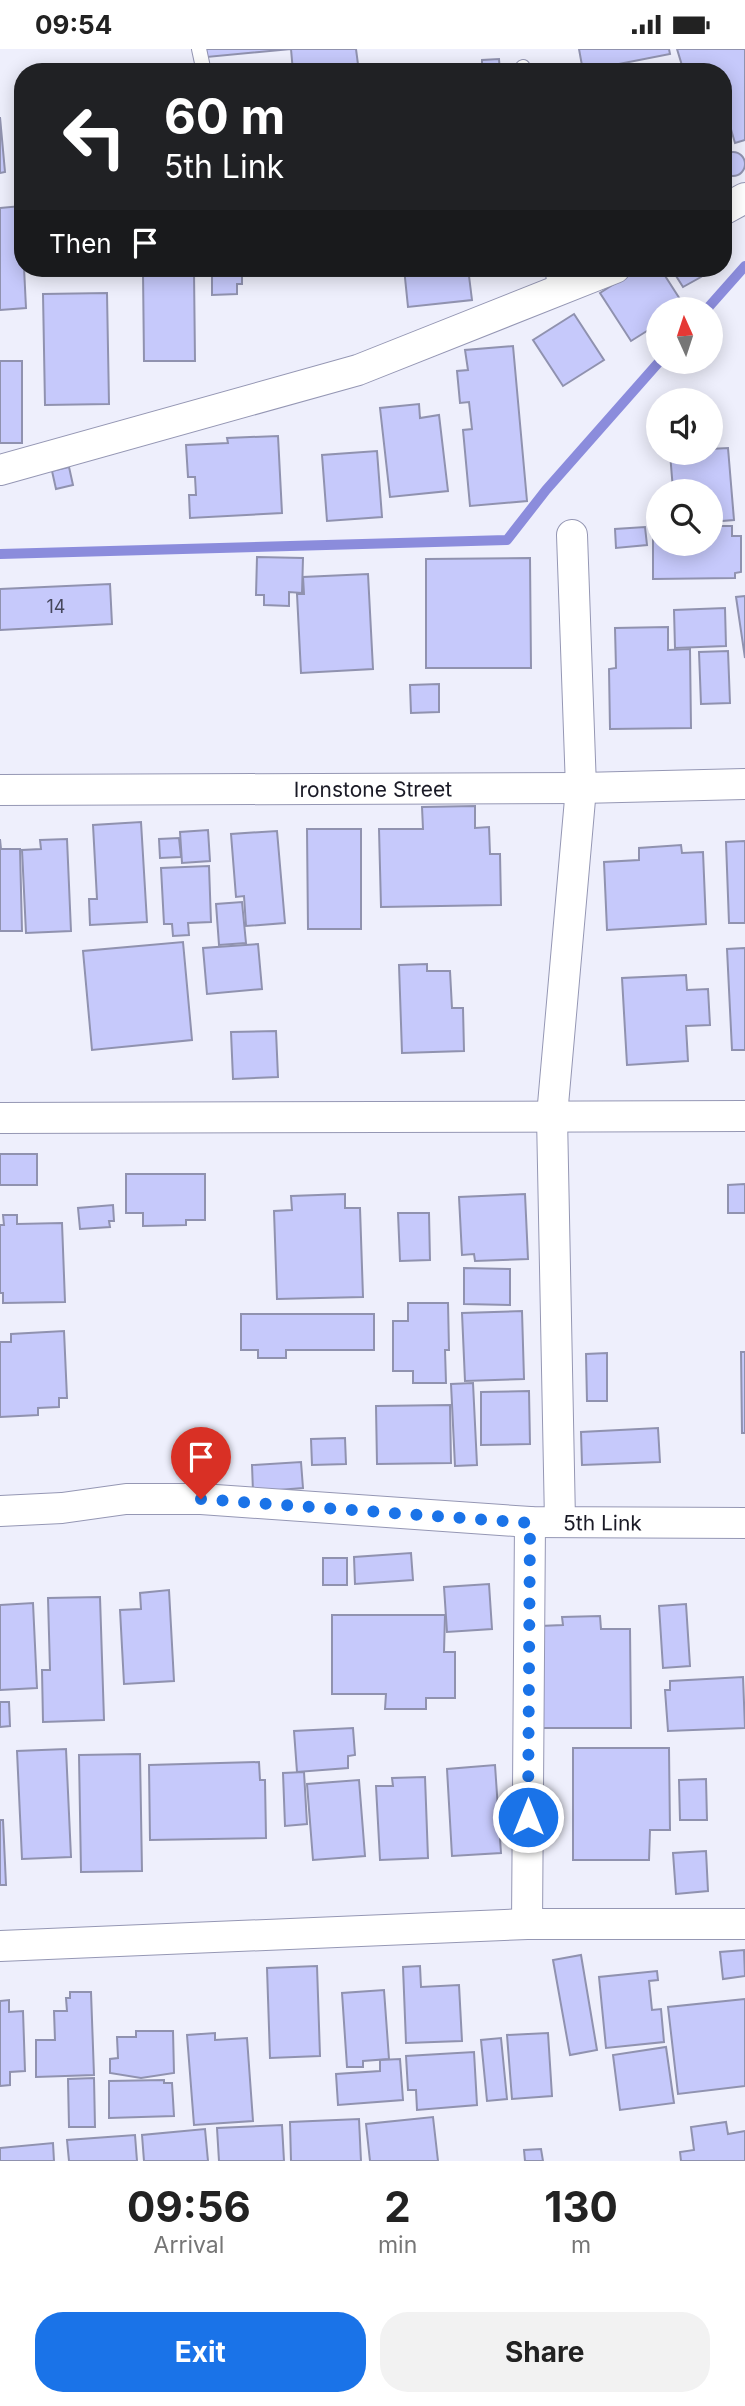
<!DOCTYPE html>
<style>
:root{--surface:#fff;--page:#f2f2f2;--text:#222;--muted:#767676;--accent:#1a73e8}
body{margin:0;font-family:Inter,sans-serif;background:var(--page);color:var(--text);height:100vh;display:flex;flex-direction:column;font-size:26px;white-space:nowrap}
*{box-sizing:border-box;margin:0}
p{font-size:23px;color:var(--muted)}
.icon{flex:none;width:38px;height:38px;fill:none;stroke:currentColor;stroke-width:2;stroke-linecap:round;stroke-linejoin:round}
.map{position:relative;height:2112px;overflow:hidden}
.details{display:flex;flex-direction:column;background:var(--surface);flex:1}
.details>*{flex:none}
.guide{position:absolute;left:14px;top:14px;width:718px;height:214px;border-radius:28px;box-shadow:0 4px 18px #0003;background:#202124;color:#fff;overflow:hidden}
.needle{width:46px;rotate:357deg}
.fabs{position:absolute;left:646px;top:248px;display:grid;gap:14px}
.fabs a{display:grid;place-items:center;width:77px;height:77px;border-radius:50%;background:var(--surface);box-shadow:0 4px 18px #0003;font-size:35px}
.pin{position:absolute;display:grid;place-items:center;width:60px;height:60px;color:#fff;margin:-72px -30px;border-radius:50% 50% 50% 0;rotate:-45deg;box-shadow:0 0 7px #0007}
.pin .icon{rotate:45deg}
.me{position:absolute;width:77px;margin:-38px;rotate:0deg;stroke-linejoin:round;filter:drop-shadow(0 0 5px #0008)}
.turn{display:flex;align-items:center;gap:24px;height:147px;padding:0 35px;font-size:32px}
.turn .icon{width:91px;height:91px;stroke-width:2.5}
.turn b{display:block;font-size:49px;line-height:60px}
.then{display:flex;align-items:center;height:66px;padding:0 35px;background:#0003;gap:14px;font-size:26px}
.eta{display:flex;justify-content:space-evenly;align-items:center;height:119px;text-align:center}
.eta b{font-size:42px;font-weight:700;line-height:49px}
.primary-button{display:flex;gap:14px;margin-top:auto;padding:14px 35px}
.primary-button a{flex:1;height:80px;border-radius:28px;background:var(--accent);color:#fff;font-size:28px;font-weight:700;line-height:80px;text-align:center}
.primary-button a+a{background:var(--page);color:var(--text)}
.status{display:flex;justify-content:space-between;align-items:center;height:49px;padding:0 35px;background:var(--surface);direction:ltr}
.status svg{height:19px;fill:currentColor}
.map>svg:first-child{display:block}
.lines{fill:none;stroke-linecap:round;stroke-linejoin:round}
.stream{stroke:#8b8cdc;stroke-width:10}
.building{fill:#c6c9fb;stroke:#9092af;stroke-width:2}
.service-casing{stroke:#9597b4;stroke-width:16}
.minor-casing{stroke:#9597b4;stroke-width:32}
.service{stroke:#fff;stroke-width:14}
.minor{stroke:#fff;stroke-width:30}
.route{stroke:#1a73e8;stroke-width:12;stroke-dasharray:0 21.6}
.labels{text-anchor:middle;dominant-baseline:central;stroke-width:5;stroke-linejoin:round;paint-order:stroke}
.number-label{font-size:18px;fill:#45465b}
.street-label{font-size:21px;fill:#1a1a26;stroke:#fff}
</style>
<div class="status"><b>09:54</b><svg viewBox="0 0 49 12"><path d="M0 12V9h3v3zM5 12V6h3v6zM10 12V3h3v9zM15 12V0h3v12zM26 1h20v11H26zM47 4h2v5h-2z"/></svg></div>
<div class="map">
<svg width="745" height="2112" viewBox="0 0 745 2112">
<rect width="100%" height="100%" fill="#eeeffc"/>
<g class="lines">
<!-- stream -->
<g class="stream">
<path d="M706 261 745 217"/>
<path d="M0 505 507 491 546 441 659 313"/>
</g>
</g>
<!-- building -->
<g class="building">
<path d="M206 0H356L359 23H293L291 0 207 8Z"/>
<path d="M579 0H669L670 5 583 22Z"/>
<path d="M677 0H745V91L735 94 728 70 723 72V23H684Z"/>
<path d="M499 10 500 23H482V11Z"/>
<path d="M0 68 5 123 0 124Z"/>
<circle cx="733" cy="115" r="12"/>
<path d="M21 157 26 259 0 261V159Z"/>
<path d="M404 219H468L472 251 408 258Z"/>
<path d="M639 219H660L685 258 681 261H658V275L631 292 600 244Z"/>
<path d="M671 219H695L701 228 683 238Z"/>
<path d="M143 223H194L195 312H144Z"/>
<path d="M212 223H242V235H237V245L212 246Z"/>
<path d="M107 244 109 355 45 356 43 245Z"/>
<path d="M574 265 604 311 563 337 533 291Z"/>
<path d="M513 297 527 452 470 457 463 381 472 380 469 353 460 354 457 322 468 321 465 301Z"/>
<rect x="0" y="312" width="22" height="82"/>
<path d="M419 355 420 369 439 366 448 442 390 448 380 359Z"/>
<path d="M278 387 282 464 190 469 189 446H196L195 428H188L186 396 228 394 227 389Z"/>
<path d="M728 399 734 471 710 473V443H663L673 441 670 404H710V400Z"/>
<path d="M377 402 382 468 327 472 322 406Z"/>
<path d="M69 418 73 436 56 440 52 422Z"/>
<path d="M710 477H732V487H741V523L735 524V529L653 530V478H658V495H710Z"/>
<path d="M645 478 647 496 616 499 615 480Z"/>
<path d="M257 508 303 509 302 544 289 543V557L264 556V546H256Z"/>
<path d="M530 509 531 619H426V510Z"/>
<path d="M368 525 373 620 301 624 297 545H304L303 528Z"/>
<path d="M110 535 112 575 0 581V540Z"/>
<path d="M745 547V609L736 548Z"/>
<path d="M725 559 726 597 675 599 674 561Z"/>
<path d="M668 578V601L690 600 691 679 610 680 609 620 616 619 615 579Z"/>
<path d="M728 602 730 654 701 655 699 603Z"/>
<path d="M439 635V663L411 664 410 636Z"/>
<path d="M475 757V779L489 778 490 805H500L501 856 381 858 379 780H423L422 758Z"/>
<path d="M141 773 147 873 90 876 89 850H97L93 776Z"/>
<path d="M307 780H361V880H308Z"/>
<path d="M208 781 210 812 182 814 180 783Z"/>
<path d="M277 782 285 874 246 877 244 847 236 848 231 785Z"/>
<path d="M179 789 181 808 160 809 159 790Z"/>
<path d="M0 790 1 800H20L22 882H0Z"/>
<path d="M67 790 71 882 26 884 22 801 41 800 40 791Z"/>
<path d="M745 792V874H729L726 793Z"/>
<path d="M681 796 682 804 703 803 706 875 607 881 604 813 639 811V799Z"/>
<path d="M209 817 211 873 188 874 189 886 173 887 172 875H164L161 819Z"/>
<path d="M242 853 246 894 219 896 216 855Z"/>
<path d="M183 893 192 991 92 1001 83 902Z"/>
<path d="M258 895 262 940 207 945 203 899Z"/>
<path d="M745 899V1001H732L727 900Z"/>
<path d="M427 915V922H450L452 959H463L464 1002 402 1004 399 916Z"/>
<path d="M686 926 687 941 708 940 710 976 686 977 688 1012 627 1016 622 929Z"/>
<path d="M276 982 278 1028 233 1030 231 983Z"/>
<rect x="0" y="1105" width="37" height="31"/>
<path d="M126 1125H205V1171H186V1176L143 1177V1164H126Z"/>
<path d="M745 1135V1164H728V1136Z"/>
<path d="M345 1145V1159H360L363 1248 277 1250 274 1162 292 1161 291 1147Z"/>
<path d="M525 1145 528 1210 475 1212 474 1205 462 1206 459 1148Z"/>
<path d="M113 1156 114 1172H109L110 1178 80 1180 78 1159Z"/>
<path d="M398 1164H429L430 1211 400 1212Z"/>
<path d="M3 1166H17V1175L62 1174 65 1253 3 1254V1244H0V1176H4Z"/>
<path d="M464 1219 510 1220V1256L464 1255Z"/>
<path d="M408 1254H448L449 1301H445L446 1334H413V1322H393V1272H408Z"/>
<path d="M522 1262 524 1330 465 1332 462 1264Z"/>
<path d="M241 1265H374V1301H286V1309H258V1301H241Z"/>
<path d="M64 1282 67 1349H59V1358L38 1359V1366L0 1368V1293H11V1285Z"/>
<path d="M741 1303H745V1384H742Z"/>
<path d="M607 1304V1352H587L586 1305Z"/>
<path d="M473 1334 477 1416 455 1417 451 1335Z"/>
<path d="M529 1342 530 1395 481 1396V1343Z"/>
<path d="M450 1356 451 1414 377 1415 376 1357Z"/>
<path d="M658 1379 660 1413 582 1416 581 1383Z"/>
<path d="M345 1389 346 1415 312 1416 311 1390Z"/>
<path d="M301 1413 303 1439 253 1443 252 1416Z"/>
<path d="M411 1504 413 1531 355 1535 354 1508Z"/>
<rect x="323" y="1509" width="24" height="27"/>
<path d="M489 1535 492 1580 447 1583 444 1538Z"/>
<path d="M169 1541 174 1632 124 1635 120 1561 141 1560 140 1544Z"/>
<path d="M100 1548 104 1671 43 1673 42 1621H50L48 1549Z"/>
<path d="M33 1554 37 1639 0 1641V1556Z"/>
<path d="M686 1555 690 1617 663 1619 659 1557Z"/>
<path d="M332 1566H445L444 1603H455V1649H426V1660H385L386 1645H332Z"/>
<path d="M600 1567 601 1580H630L631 1679H541L540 1577 563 1576 562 1568Z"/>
<path d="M743 1628 745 1679 668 1682 665 1641H670V1632Z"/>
<path d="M0 1653H9L10 1677 0 1678Z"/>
<path d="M353 1679 355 1706 348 1707V1719L297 1723 294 1682Z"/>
<path d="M573 1699H669L670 1781H650L649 1811H573Z"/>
<path d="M66 1700 71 1808 22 1810 17 1702Z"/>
<path d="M140 1705 142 1822 81 1823 79 1706Z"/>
<path d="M259 1713 260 1731H265L266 1789 150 1791 149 1716Z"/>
<path d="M495 1716 501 1804 452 1807 447 1720Z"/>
<path d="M304 1723 307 1775 285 1777 283 1724Z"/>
<path d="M425 1728 428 1809 380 1811 376 1737H393L392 1729Z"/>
<path d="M706 1730 707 1771H680L679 1731Z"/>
<path d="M359 1731 365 1807 313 1811 307 1735Z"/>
<path d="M0 1771H3L6 1836H0Z"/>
<path d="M706 1802 708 1842 676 1845 673 1804Z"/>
<path d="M744 1901 745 1927 723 1930 720 1903Z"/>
<path d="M581 1906 597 2001 570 2006 553 1911Z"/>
<path d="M317 1917 320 2007 270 2009 267 1919Z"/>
<path d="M420 1917 421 1938 459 1936 462 1992 406 1994 403 1918Z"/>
<path d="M657 1922 658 1931 649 1932 652 1961 661 1960 664 1993 606 1999 599 1928Z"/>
<path d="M384 1941 389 2010 363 2012V2018H347L342 1944Z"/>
<path d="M70 1943H91L94 2026 36 2028V1991H55L54 1962H67L66 1949H70Z"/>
<path d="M745 1950V2037L678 2045 668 1958Z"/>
<path d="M9 1951V1963L23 1962 25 2022 10 2023V2036L0 2037V1952Z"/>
<path d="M136 1982H173L174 2024 141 2029 110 2024V2010L118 2009 117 1988H136Z"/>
<path d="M215 1984V1991L247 1989 253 2072 194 2076 187 1986Z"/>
<path d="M548 1984 552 2047 512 2050 507 1986Z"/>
<path d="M501 1989 507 2050 487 2052 481 1991Z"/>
<path d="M666 1998 674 2054 620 2061 613 2006Z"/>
<path d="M474 2003 477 2056 417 2061 416 2041H408L406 2007Z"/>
<path d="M400 2010 403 2051 338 2056 336 2025 380 2022V2011Z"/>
<path d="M94 2029 95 2078H69L68 2030Z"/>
<path d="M164 2031V2034H172L174 2067 109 2069V2032Z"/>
<path d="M433 2068 438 2112H370L366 2075Z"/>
<path d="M359 2070 361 2112H291L290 2073Z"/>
<path d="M726 2073 728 2085 745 2082V2112H681L680 2103 694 2101 691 2078Z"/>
<path d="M282 2076 284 2112H219L217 2079Z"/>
<path d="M205 2080 208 2112H144L142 2086Z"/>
<path d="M135 2086 137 2112H69L67 2091Z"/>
<path d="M53 2094 54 2112H0V2099Z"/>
<path d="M541 2100 543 2112H525L524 2101Z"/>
</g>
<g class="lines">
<defs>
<g id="service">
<path d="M199 0 204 23"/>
<path d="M523 18 524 23"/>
<path d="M552 219 556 243"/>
</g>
<g id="minor">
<path d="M723 161 745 149"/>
<path d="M0 421 358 321 615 219"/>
<path id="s1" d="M0 741 581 739 745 735"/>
<path d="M0 1069 745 1067"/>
<path id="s2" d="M0 1462 62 1459 126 1450H201L530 1473 745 1474"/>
<path d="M560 1472 552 1067 581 739 572 486"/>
<path d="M527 1875 530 1473"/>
<path d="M0 1897 527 1875H745"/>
</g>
</defs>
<!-- service casing -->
<use href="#service" class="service-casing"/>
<!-- minor casing -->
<use href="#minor" class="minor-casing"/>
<!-- service -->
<use href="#service" class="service"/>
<!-- minor -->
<use href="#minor" class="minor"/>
</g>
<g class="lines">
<!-- route -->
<path class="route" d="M201 1450 530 1474 528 1768"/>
</g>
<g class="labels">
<!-- number labels -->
<g class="number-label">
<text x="56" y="557">14</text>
</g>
<!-- street labels -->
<g class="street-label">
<text stroke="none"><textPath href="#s1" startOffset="373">Ironstone Street</textPath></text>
<text stroke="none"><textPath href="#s2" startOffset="604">5th Link</textPath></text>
</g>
</g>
</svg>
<div class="fabs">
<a><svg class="needle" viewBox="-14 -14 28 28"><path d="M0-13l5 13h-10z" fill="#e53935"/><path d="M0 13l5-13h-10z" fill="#767676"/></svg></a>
<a><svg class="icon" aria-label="sound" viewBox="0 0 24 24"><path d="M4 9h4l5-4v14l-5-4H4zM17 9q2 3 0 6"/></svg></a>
<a><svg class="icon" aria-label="search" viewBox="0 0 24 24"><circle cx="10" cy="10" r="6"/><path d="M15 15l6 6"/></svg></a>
</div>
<div class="pin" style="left:201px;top:1450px;background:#d93025"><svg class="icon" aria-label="arrive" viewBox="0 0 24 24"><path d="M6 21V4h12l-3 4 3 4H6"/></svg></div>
<svg class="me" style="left:528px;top:1768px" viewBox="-20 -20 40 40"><circle r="17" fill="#1a73e8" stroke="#fff" stroke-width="3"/><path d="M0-11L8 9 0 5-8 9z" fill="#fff"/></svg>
<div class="guide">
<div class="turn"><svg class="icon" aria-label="left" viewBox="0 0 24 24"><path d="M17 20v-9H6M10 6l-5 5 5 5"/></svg><div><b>60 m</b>5th Link</div></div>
<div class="then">Then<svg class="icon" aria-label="arrive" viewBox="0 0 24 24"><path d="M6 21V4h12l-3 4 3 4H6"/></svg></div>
</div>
</div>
<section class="details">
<div class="eta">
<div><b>09:56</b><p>Arrival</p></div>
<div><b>2</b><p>min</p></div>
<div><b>130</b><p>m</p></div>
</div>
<div class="primary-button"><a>Exit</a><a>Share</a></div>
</section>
